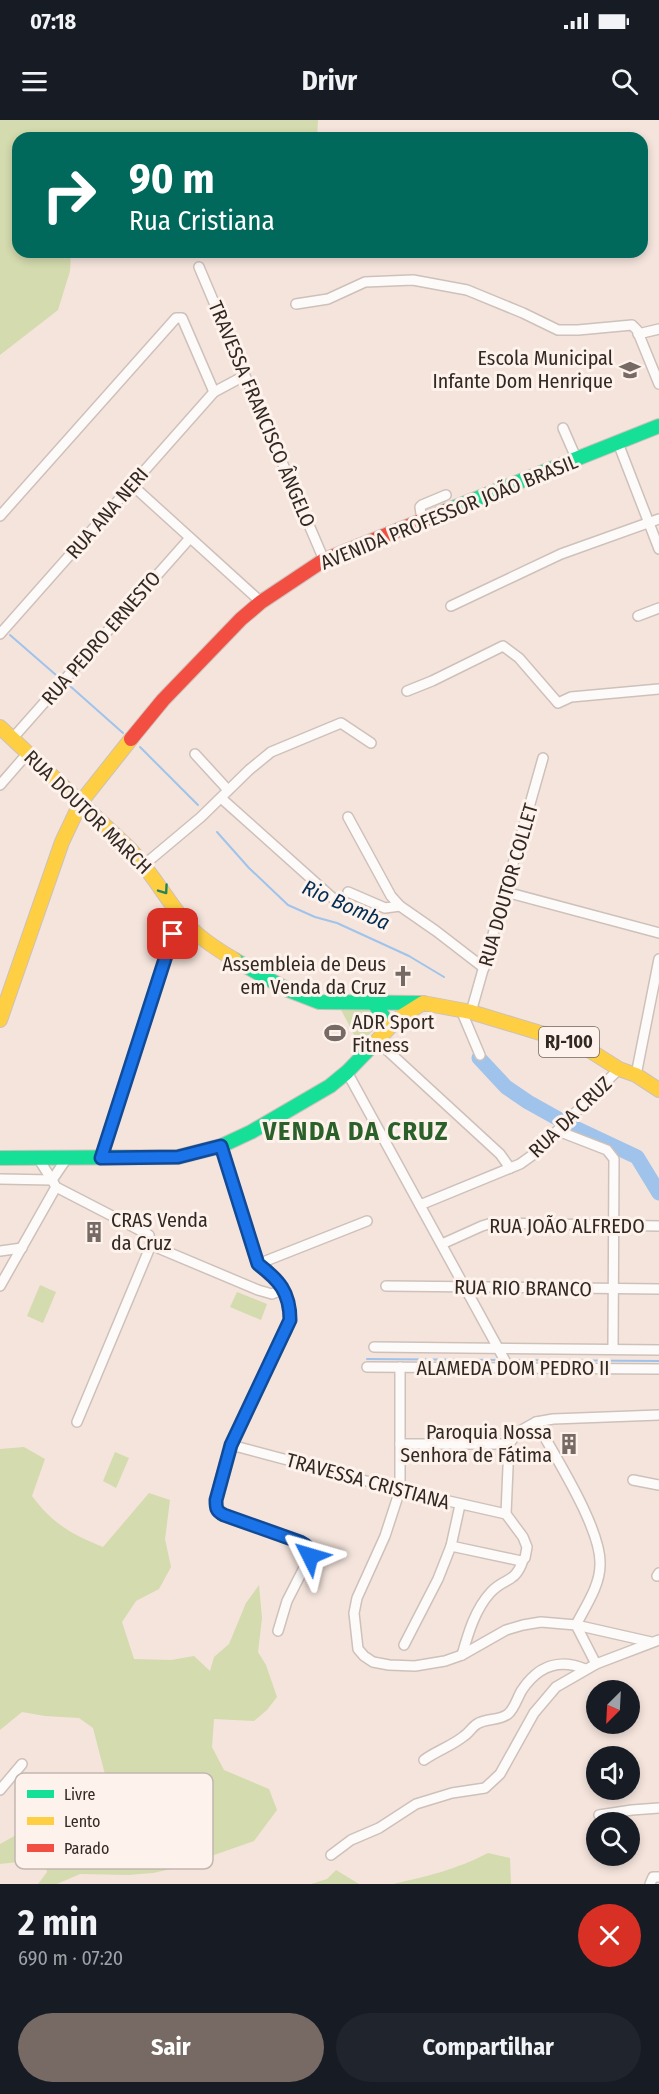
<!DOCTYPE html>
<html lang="pt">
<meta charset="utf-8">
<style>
:root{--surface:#171b24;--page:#20242c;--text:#f1f3f6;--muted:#9ea1a6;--accent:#776a64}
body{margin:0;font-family:"Fira Sans Condensed",sans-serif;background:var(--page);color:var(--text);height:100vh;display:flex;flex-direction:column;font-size:22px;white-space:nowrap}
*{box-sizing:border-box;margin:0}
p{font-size:20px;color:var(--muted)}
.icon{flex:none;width:33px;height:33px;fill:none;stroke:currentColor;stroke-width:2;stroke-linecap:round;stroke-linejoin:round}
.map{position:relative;height:1764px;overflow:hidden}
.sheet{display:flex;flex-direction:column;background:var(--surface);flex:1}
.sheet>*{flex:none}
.hud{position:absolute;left:12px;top:12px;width:636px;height:126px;border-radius:18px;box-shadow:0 3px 9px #0003;background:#00695c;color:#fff;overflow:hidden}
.needle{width:39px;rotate:204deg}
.controls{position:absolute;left:586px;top:1560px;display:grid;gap:12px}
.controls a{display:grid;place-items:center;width:54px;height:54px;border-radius:50%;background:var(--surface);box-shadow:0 3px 9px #0003;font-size:30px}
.pin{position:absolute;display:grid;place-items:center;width:51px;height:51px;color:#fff;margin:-26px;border-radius:12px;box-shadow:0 3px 9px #0006}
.me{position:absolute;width:66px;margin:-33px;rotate:310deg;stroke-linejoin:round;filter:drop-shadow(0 0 4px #0008)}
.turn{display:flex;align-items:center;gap:21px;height:126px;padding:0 18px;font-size:27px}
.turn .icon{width:78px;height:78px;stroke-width:2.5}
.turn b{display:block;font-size:42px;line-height:51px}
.round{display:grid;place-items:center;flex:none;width:63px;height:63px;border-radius:32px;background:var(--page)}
.headline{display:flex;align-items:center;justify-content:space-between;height:102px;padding:0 18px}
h1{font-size:36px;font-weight:700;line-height:45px}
.cta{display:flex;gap:12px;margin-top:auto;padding:12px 18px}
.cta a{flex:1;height:69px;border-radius:36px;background:var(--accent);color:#fff;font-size:24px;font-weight:700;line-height:69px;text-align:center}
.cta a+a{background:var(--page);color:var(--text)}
.status{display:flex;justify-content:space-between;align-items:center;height:42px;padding:0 30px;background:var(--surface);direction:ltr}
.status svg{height:16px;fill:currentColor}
header{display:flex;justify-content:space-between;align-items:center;height:78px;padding:0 18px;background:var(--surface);font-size:27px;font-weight:700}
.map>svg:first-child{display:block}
.green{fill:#d4dbae}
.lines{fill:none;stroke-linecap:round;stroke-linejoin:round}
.stream{stroke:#a0c3eb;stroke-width:2}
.river{stroke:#a0c3eb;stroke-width:15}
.street-casing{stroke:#cec1ba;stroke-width:12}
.fast-casing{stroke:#cec1ba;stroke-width:16}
.slow-casing{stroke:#cec1ba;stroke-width:16}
.jam-casing{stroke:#cec1ba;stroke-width:16}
.street{stroke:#fdfbfa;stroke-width:9}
.fast{stroke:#16e098;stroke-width:14}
.slow{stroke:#ffcf43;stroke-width:14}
.jam{stroke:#f24e42;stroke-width:14}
.oneway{stroke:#24845e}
.route-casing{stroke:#114b97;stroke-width:15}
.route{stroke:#1a73e8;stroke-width:10}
.labels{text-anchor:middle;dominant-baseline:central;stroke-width:6;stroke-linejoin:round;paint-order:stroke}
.shield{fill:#fef3ec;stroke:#70665f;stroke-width:1.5}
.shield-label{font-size:18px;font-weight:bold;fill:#332923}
.poi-label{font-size:20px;fill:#332923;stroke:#fef3ec;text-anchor:end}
.street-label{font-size:20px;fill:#332923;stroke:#fef3ec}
.water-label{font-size:21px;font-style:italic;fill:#022c53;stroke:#fef3ec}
.district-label{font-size:26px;font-weight:bold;letter-spacing:1.5px;fill:#2b602b;stroke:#fef3ec}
.key{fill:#fef3ec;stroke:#c1b6b0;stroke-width:1.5}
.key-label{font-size:16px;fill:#332923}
</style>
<div class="status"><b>07:18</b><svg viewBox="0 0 49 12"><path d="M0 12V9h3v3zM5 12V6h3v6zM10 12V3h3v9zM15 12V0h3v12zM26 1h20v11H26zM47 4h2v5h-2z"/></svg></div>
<header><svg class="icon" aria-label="menu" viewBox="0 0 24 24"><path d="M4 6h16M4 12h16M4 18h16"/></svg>Drivr<svg class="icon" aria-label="search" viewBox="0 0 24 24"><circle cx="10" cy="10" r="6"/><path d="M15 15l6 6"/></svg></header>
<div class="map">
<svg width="659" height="1764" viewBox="0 0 659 1764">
<rect width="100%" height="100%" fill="#f4e4dc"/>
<!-- green -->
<g class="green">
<path d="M0 0H318L317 18H18V132H71L70 151 58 190 0 235Z"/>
<path d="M339 886H368L379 895 377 907 359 924Z"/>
<path d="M40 1165 56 1172 43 1203 27 1196Z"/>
<path d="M237 1172 267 1184 261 1200 230 1187Z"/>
<path d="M24 1327 45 1339 32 1376C53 1404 71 1414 103 1427L149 1373 170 1380 165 1419 171 1447 159 1469 136 1481 122 1502 134 1539 171 1540 194 1536 210 1551 214 1537 229 1524 246 1483 259 1465 262 1498 258 1532 266 1545 277 1577 267 1590 254 1601 214 1599 212 1627 224 1650 269 1669 277 1690 254 1721 180 1747 153 1753 128 1755 80 1754 57 1764H38L47 1752 45 1739 0 1744V1724L45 1699 81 1706 99 1688 108 1666 93 1608 79 1598 45 1596 22 1592 0 1610V1329Z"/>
<path d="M115 1332 129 1338 116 1368 103 1361Z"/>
<path d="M488 1733 510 1738 511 1764H393C428 1756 455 1750 488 1733Z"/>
<path d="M336 1750 359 1764H311L327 1759Z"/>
</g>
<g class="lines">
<!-- stream -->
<g class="stream">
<path d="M10 515 56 555"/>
<path d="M70 566 123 613"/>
<path d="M140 627 198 685"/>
<path d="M217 712 249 748 288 785 315 797 337 803 409 836 444 857"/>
<path d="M367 1239 502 1240"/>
<path d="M508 1240 659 1241"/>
</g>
<!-- river -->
<path class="river" d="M479 938 506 967 528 982 571 1006 637 1037 659 1073"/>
<defs>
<g id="street">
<path d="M199 147C240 245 282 342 324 440"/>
<path d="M296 184 328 179 365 162 413 160 467 170 523 193 558 210H578L632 205 637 210 659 264"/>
<path d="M638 214 659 209"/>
<path d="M563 308 577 340"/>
<path d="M618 323 659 429"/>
<path d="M132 365 261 482"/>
<path d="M0 396 176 198H182L214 272"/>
<path d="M422 400 420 387 422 385 446 375"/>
<path d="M451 486 561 434 659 399"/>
<path d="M638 496 659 488"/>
<path d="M0 514 214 272 244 256"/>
<path d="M407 571 432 561 503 526 519 538 558 583 571 577 659 569"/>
<path d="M12 619 190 418"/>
<path d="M195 634 228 670"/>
<path d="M0 665 27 634"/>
<path d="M221 678 335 780"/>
<path d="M348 697 391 776 400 786"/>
<path d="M145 744 201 697 249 650 271 632 341 603 371 623"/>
<path d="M348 772 385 788 400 786 436 811 484 848"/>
<path d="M506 772 659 813"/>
<path d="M461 890 480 935"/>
<path d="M471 892 543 638"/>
<path d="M376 920 500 1034 510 1048"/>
<path d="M347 952 509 1248"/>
<path d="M636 955 659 839"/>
<path d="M558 1011 607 1030 614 1039 613 1229"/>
<path d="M221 1026 258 1144C281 1161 296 1181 287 1210 271 1242 205 1364 218 1392L300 1422C306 1425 310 1428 310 1436L287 1481 278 1511"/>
<path d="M38 1038 52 1060 67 1038"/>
<path d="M101 1038 180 794"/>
<path d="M0 1059 52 1060 56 1067 149 1115 151 1125 258 1170 272 1174 277 1172"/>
<path d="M420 1085 520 1044 534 1034 619 949"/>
<path d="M442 1124 482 1106 492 1103 659 1106"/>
<path d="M0 1131 22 1128"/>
<path d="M258 1144 367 1101"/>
<path d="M0 1166 56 1067"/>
<path d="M386 1166 659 1169"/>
<path d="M374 1227 659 1230"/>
<path d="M367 1247 659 1249"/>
<path d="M400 1247V1370L385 1416 357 1478 354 1493 358 1529 364 1536 373 1542 389 1545 415 1546 445 1541 462 1535 506 1510 523 1505 541 1502 576 1505 651 1522"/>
<path d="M77 1302 151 1125"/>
<path d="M536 1302C554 1335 602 1409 600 1445 600 1466 585 1487 576 1505L596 1544"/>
<path d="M400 1324H509"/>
<path d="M231 1325 400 1370 506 1394"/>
<path d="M633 1360 659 1365"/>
<path d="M451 1426 521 1441 525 1438 527 1427 523 1417 506 1394 509 1324 518 1312 536 1302 553 1299 659 1295"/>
<path d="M657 1456 659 1453"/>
<path d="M404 1525 438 1459 451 1426 460 1385"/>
<path d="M462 1535C468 1514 475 1489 491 1472 505 1457 515 1464 523 1440"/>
<path d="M424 1640C436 1631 452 1626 464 1616 469 1613 472 1607 477 1604 486 1598 499 1601 508 1594 515 1588 517 1578 522 1570 538 1546 559 1538 585 1549"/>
<path d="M0 1670 22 1644"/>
<path d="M599 1695 632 1690 659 1688"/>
<path d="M331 1735 351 1720 379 1708 416 1684 452 1673 485 1668 500 1654 534 1593 556 1567 596 1544 659 1520"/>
<path d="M650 1764 653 1757H659"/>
</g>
<g id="fast">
<path d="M448 390 659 306"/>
<path d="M235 840 288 870 319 882 423 883"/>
<path d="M373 882 383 896V912"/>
<path d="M0 1038 178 1037 221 1026 251 1012 330 966 347 952 376 922"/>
</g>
<g id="slow">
<path d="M0 607 129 728C151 751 166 779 186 803 199 818 218 830 235 840"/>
<path d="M0 900 62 722 81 682 131 619"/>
<path d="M376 922 396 900 423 883 471 892 570 922 589 930 619 949 636 955 659 970"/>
</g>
<path id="jam" d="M131 619 163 580 241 499 261 482 324 440 448 390"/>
</defs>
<!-- street casing -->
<use href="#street" class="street-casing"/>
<!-- fast casing -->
<use href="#fast" class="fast-casing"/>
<!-- slow casing -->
<use href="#slow" class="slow-casing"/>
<!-- jam casing -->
<use href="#jam" class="jam-casing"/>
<!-- street -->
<use href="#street" class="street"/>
<!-- fast -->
<use href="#fast" class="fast"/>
<!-- slow -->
<use href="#slow" class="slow"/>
<!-- jam -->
<use href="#jam" class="jam"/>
</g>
<!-- one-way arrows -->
<defs><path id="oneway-chevron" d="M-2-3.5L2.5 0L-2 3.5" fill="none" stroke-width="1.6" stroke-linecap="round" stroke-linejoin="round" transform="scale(1.5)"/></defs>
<use class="oneway" href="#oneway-chevron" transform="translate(164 770) rotate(55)"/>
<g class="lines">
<defs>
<path id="route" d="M173 814 101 1038 178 1037 221 1026 258 1144C279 1160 290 1172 290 1200L231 1325 216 1380C216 1388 216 1391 224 1395L300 1422C306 1425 310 1428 310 1436"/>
</defs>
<!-- route casing -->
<use href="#route" class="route-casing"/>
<!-- route -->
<use href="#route" class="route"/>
</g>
<!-- icons -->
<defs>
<symbol id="school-bare" viewBox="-9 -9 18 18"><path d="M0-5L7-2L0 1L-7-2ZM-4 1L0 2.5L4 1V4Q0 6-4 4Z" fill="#776a64" stroke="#fef3ec" stroke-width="2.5" paint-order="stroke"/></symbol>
<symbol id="church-bare" viewBox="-9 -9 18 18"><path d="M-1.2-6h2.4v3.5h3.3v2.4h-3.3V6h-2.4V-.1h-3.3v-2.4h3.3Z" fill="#776a64" stroke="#fef3ec" stroke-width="2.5" paint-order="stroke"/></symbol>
<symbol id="stadium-bare" viewBox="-9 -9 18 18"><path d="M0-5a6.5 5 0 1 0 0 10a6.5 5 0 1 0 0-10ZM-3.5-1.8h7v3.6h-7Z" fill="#776a64" stroke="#fef3ec" stroke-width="2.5" paint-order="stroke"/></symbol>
<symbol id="building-bare" viewBox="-9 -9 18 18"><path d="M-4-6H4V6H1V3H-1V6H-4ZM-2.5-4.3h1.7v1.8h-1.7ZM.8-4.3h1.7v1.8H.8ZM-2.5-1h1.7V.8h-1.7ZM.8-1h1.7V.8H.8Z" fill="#776a64" stroke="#fef3ec" stroke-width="2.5" paint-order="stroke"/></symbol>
</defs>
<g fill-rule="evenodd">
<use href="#school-bare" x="615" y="235" width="30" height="30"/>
<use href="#church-bare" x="388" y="841" width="30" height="30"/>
<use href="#stadium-bare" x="320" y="898" width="30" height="30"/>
<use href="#building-bare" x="79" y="1097" width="30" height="30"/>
<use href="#building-bare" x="554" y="1309" width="30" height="30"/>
</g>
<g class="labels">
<!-- shield labels -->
<rect class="shield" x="539" y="907" width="60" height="30" rx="4.5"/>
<g class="shield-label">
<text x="569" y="922">RJ-100</text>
</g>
<!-- poi labels -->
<g class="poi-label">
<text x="613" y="238">Escola Municipal<tspan x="613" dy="23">Infante Dom Henrique</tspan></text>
<text x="386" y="844">Assembleia de Deus<tspan x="386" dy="23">em Venda da Cruz</tspan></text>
<text x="352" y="902" text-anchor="start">ADR Sport<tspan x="352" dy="23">Fitness</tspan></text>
<text x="111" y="1100" text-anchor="start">CRAS Venda<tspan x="111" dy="23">da Cruz</tspan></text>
<text x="552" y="1312">Paroquia Nossa<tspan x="552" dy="23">Senhora de Fátima</tspan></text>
</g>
<!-- street labels -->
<g class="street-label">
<text transform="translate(262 294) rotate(67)">TRAVESSA FRANCISCO ÂNGELO</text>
<text transform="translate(449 392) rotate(-22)">AVENIDA PROFESSOR JOÃO BRASIL</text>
<text transform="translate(107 393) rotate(-49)">RUA ANA NERI</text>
<text transform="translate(101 518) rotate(-49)">RUA PEDRO ERNESTO</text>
<text transform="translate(88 692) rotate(44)">RUA DOUTOR MARCH</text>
<text transform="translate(508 765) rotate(-74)">RUA DOUTOR COLLET</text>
<text transform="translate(570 997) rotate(-44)">RUA DA CRUZ</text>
<text x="567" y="1106">RUA JOÃO ALFREDO</text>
<text transform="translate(523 1168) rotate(1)">RUA RIO BRANCO</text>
<text x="513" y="1248">ALAMEDA DOM PEDRO II</text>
<text transform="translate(368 1361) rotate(15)">TRAVESSA CRISTIANA</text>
</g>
<!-- water labels -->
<g class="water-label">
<text transform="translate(346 785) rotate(24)">Rio Bomba</text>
</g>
<!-- district labels -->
<g class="district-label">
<text x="356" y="1011">VENDA DA CRUZ</text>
</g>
</g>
<!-- legend -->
<rect x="15" y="1653" width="198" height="96" rx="9" class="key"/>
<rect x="27" y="1670" width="27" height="8" fill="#16e098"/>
<rect x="27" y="1697" width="27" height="8" fill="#ffcf43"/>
<rect x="27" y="1724" width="27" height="8" fill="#f24e42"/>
<g class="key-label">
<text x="64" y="1680">Livre</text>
<text x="64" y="1707">Lento</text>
<text x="64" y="1734">Parado</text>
</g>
</svg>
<div class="controls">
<a><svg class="needle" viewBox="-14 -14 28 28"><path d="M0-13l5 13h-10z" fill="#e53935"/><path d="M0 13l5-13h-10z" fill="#9ea1a6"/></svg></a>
<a><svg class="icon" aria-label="sound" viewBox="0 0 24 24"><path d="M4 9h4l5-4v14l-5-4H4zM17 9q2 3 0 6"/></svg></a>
<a><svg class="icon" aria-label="search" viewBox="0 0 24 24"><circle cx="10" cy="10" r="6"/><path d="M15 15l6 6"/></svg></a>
</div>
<div class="pin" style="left:173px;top:814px;background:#d93025"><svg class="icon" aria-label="arrive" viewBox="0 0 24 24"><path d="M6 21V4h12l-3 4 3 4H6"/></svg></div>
<svg class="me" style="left:310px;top:1436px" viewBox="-20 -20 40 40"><path d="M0-17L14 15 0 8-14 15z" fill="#1a73e8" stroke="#fff" stroke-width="4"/></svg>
<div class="hud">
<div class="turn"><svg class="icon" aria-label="right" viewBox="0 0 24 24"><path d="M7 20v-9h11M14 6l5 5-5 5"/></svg><div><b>90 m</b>Rua Cristiana</div></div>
</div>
</div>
<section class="sheet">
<div class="headline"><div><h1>2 min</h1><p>690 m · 07:20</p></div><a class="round" style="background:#d93025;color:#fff"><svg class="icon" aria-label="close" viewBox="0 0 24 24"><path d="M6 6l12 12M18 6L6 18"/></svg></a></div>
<div class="cta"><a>Sair</a><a>Compartilhar</a></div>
</section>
